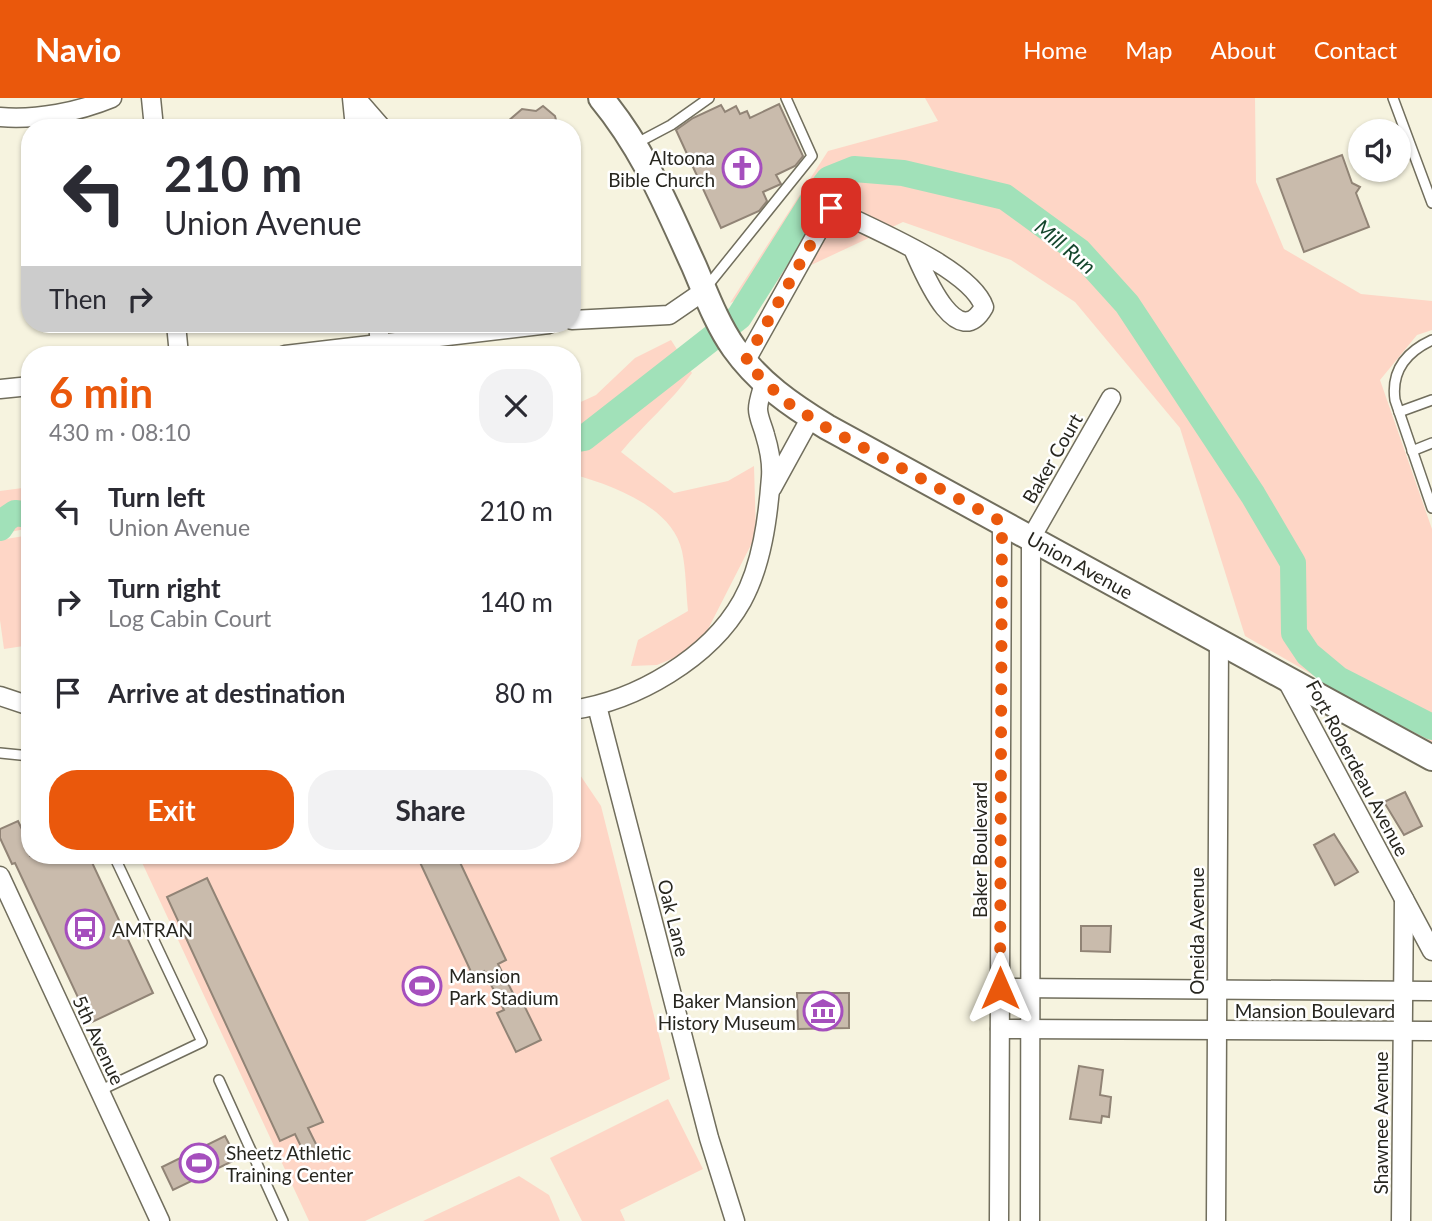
<!DOCTYPE html>
<meta charset="utf-8">
<style>
:root{--surface:#fff;--page:#f2f2f3;--text:#2b2b33;--muted:#7c7c81;--accent:#ea580c}
body{margin:0;font-family:Lato,sans-serif;background:var(--page);color:var(--text);height:100vh;display:flex;flex-direction:column;font-size:26px;white-space:nowrap}
*{box-sizing:border-box;margin:0}
p{font-size:23px;color:var(--muted)}
.icon{flex:none;width:38px;height:38px;fill:none;stroke:currentColor;stroke-width:2;stroke-linecap:round;stroke-linejoin:round}
.map{position:relative;flex:1;overflow:hidden}
.side{position:absolute;left:21px;top:248px;width:560px;height:518px;display:flex;flex-direction:column;background:var(--surface);border-radius:28px;box-shadow:0 2px 5px #0004}
.side>*{flex:none}
.top-card{position:absolute;left:21px;top:21px;width:560px;height:214px;border-radius:28px;box-shadow:0 2px 5px #0004;background:#fff;color:var(--text);overflow:hidden}
.buttons{position:absolute;left:1348px;top:21px;display:grid;gap:14px}
.buttons a{display:grid;place-items:center;width:63px;height:63px;border-radius:50%;background:var(--surface);box-shadow:0 2px 5px #0004;font-size:35px}
.pin{position:absolute;display:grid;place-items:center;width:60px;height:60px;color:#fff;margin:-30px;border-radius:14px;box-shadow:0 4px 10px #0006}
.me{position:absolute;width:77px;margin:-38px;rotate:0deg;stroke-linejoin:round;filter:drop-shadow(0 0 5px #0008)}
.turn{display:flex;align-items:center;gap:24px;height:147px;padding:0 28px;font-size:32px}
.turn .icon{width:91px;height:91px;stroke-width:2.5}
.turn b{display:block;font-size:49px;line-height:60px}
.then{display:flex;align-items:center;height:66px;padding:0 28px;background:#0003;gap:14px;font-size:26px}
.round{display:grid;place-items:center;flex:none;width:74px;height:74px;border-radius:28px;background:var(--page)}
.summary{display:flex;align-items:center;justify-content:space-between;height:119px;padding:0 28px}
h1{font-size:42px;font-weight:700;line-height:52px;color:var(--accent)}
.action{display:flex;gap:14px;margin-top:auto;padding:14px 28px}
.action a{flex:1;height:80px;border-radius:28px;background:var(--accent);color:#fff;font-size:28px;font-weight:700;line-height:80px;text-align:center}
.action a+a{background:var(--page);color:var(--text)}
ul{padding:0;list-style:none}
li{display:flex;align-items:center;gap:21px;height:91px;padding:0 28px}
li div{flex:1}
li b{display:block;font-size:26px}
li em{font-style:normal}
header{display:flex;align-items:center;gap:42px;box-sizing:border-box;height:98px;padding:0 35px;background:var(--accent);color:#fff}
header strong{font-size:33px}
nav{display:flex;gap:38px;margin-inline-start:auto;font-size:24px}
.map>svg:first-child{display:block}
.green{fill:#fed6c6}
.lines{fill:none;stroke-linecap:round;stroke-linejoin:round}
.river{stroke:#a1e1b9;stroke-width:26}
.building{fill:#c9bbac;stroke:#918476;stroke-width:2}
.lane-casing{stroke:#716e5d;stroke-width:12}
.street-casing{stroke:#716e5d;stroke-width:21}
.secondary-casing{stroke:#716e5d;stroke-width:28}
.lane{stroke:#fff;stroke-width:9}
.street{stroke:#fff;stroke-width:18}
.secondary{stroke:#fff;stroke-width:24}
.route{stroke:#ea580c;stroke-width:12;stroke-dasharray:0 21.6}
.labels{text-anchor:middle;dominant-baseline:central;stroke-width:5;stroke-linejoin:round;paint-order:stroke}
.poi-label{font-size:19px;fill:#27261f;stroke:#fff;text-anchor:start}
.street-label{font-size:19px;fill:#27261f;stroke:#fff}
.water-label{font-size:21px;font-style:italic;fill:#14462c;stroke:#fff}
</style>
<header>
<strong>Navio</strong>
<nav><a>Home</a><a>Map</a><a>About</a><a>Contact</a></nav>
</header>
<div class="map">
<svg width="1432" height="1123" viewBox="0 0 1432 1123">
<rect width="100%" height="100%" fill="#f6f3df"/>
<!-- green -->
<g class="green">
<path d="M925 0H1255L1256 84 1284 151 1361 196 1432 203V232L1417 237 1380 282 1432 431V645L1245 538 1180 330 1075 204 1011 162 903 124 730 205 828 53 938 23Z"/>
<path d="M671 242 692 275C671 304 644 326 621 354L674 395 728 383 754 368 756 437 706 535 681 557 657 567 631 568 638 542 688 513C686 493 686 472 682 453 672 408 611 387 572 376V308L596 297 635 260Z"/>
<path d="M30 389V430L0 436V393Z"/>
<path d="M30 437V547L4 551 0 522V442Z"/>
<path d="M572 665 601 708 670 981 365 1123H309L139 758H572Z"/>
<path d="M668 1001 703 1071 620 1112 625 1123H582L550 1060Z"/>
<path d="M519 1078 549 1097 560 1123H423Z"/>
</g>
<g class="lines">
<!-- river -->
<g class="river">
<path d="M572 342 584 340 739 219 813 102 829 81 854 71 903 75 1005 99 1079 153 1127 206 1253 397 1293 465 1294 535 1308 556 1338 581 1432 629"/>
<path d="M0 430 6 421 15 415 30 417"/>
</g>
</g>
<!-- building -->
<g class="building">
<path d="M779 6 803 58 795 68 776 77 781 86 763 94 767 103 759 113 721 130 676 32 693 20 721 7 725 14 736 8 740 16 747 13 750 20Z"/>
<path d="M543 8 555 18 558 30H500L522 11 536 13Z"/>
<path d="M1342 57 1352 85 1360 89 1356 95 1369 129 1304 154 1277 81Z"/>
<path d="M1405 694 1422 728 1404 737 1384 704Z"/>
<path d="M18 723 30 748V758H89L153 895 90 925 15 765 12 766 0 740V731Z"/>
<path d="M1334 736 1358 774 1335 787 1314 747Z"/>
<path d="M417 758H457L506 862 498 866 518 905 522 903 541 942 516 954 497 915 504 912 484 873 473 878Z"/>
<path d="M207 780 323 1024 308 1030 321 1056 308 1063 295 1036 280 1043 167 799Z"/>
<path d="M1081 828H1111L1110 854 1081 853Z"/>
<path d="M797 895H849V930L798 931Z"/>
<path d="M1079 968 1103 972 1100 997 1111 999 1109 1019 1102 1018 1101 1025 1070 1021Z"/>
<path d="M225 1038 237 1061 173 1092 162 1069Z"/>
</g>
<g class="lines">
<defs>
<g id="lane">
<path d="M1393 0 1432 105"/>
<path d="M637 45 671 27 709 0"/>
<path d="M705 191 812 58 786 0"/>
<path d="M1432 242C1406 254 1391 273 1395 302L1432 410"/>
<path d="M1399 314 1432 302"/>
<path d="M1412 353 1432 345"/>
<path d="M0 655 30 658"/>
<path d="M219 982 283 1123"/>
<path d="M99 993 202 944 114 758"/>
</g>
<g id="street">
<path d="M151 0 154 30"/>
<path d="M352 0 355 30"/>
<path d="M356 0 382 30"/>
<path d="M0 19C37 22 78 14 112 0"/>
<path d="M572 222 669 217 704 193"/>
<path d="M176 226 179 257"/>
<path d="M378 226 380 246"/>
<path d="M285 257 549 226"/>
<path d="M745 264 831 110C869 130 971 170 984 209 957 257 923 173 914 153"/>
<path d="M0 291 30 288"/>
<path d="M772 390 811 319"/>
<path d="M1286 581 1432 853"/>
<path d="M0 598 30 608"/>
<path d="M597 608 709 1040 735 1123"/>
<path d="M572 612C636 603 710 560 742 503 762 467 768 419 771 379 772 365 769 350 765 337 763 329 758 319 758 311 758 303 762 293 764 285"/>
<path d="M0 778 160 1123"/>
<path d="M1000 890 1432 893"/>
<path d="M1000 931 1432 933"/>
<path d="M999 1123 1002 424"/>
<path d="M1030 1123 1031 440 1111 300"/>
<path d="M1216 1123 1219 542"/>
<path d="M1401 1123 1404 801"/>
</g>
<path id="secondary" d="M601 0C644 52 666 107 694 168 706 196 717 226 734 250 759 285 791 307 827 329L1432 660"/>
</defs>
<!-- lane casing -->
<use href="#lane" class="lane-casing"/>
<!-- street casing -->
<use href="#street" class="street-casing"/>
<!-- secondary casing -->
<use href="#secondary" class="secondary-casing"/>
<!-- lane -->
<use href="#lane" class="lane"/>
<!-- street -->
<use href="#street" class="street"/>
<!-- secondary -->
<use href="#secondary" class="secondary"/>
</g>
<g class="lines">
<!-- route -->
<path class="route" d="M831 110 745 264 785 303 827 330 1002 424 1000 890"/>
</g>
<!-- icons -->
<defs>
<symbol id="church-ring" viewBox="-11 -11 22 22"><circle r="9.5" fill="#fff" stroke="#a54fbd" stroke-width="1.5"/><path d="M-1.2-6h2.4v3.5h3.3v2.4h-3.3V6h-2.4V-.1h-3.3v-2.4h3.3Z" fill="#a54fbd"/></symbol>
<symbol id="bus-ring" viewBox="-11 -11 22 22"><circle r="9.5" fill="#fff" stroke="#a54fbd" stroke-width="1.5"/><path d="M-5-6H5V4H4V6H2V4H-2V6H-4V4H-5ZM-3.5-4V0h7V-4ZM-3.5 1.2v1.5H-2V1.2ZM2 1.2v1.5H3.5V1.2Z" fill="#a54fbd"/></symbol>
<symbol id="stadium-ring" viewBox="-11 -11 22 22"><circle r="9.5" fill="#fff" stroke="#a54fbd" stroke-width="1.5"/><path d="M0-5a6.5 5 0 1 0 0 10a6.5 5 0 1 0 0-10ZM-3.5-1.8h7v3.6h-7Z" fill="#a54fbd"/></symbol>
<symbol id="museum-ring" viewBox="-11 -11 22 22"><circle r="9.5" fill="#fff" stroke="#a54fbd" stroke-width="1.5"/><path d="M0-6L6-3V-2H-6V-3ZM-5-1h2V3h-2ZM-1-1h2V3h-2ZM3-1h2V3H3ZM-6 4H6V6H-6Z" fill="#a54fbd"/></symbol>
</defs>
<g fill-rule="evenodd">
<use href="#church-ring" x="720" y="48" width="44" height="44"/>
<use href="#bus-ring" x="63" y="809" width="44" height="44"/>
<use href="#stadium-ring" x="400" y="866" width="44" height="44"/>
<use href="#museum-ring" x="801" y="891" width="44" height="44"/>
<use href="#stadium-ring" x="177" y="1043" width="44" height="44"/>
</g>
<g class="labels">
<!-- poi labels -->
<g class="poi-label">
<text x="715" y="59" text-anchor="end">Altoona<tspan x="715" dy="22">Bible Church</tspan></text>
<text x="112" y="831">AMTRAN</text>
<text x="449" y="877">Mansion<tspan x="449" dy="22">Park Stadium</tspan></text>
<text x="796" y="902" text-anchor="end">Baker Mansion<tspan x="796" dy="22">History Museum</tspan></text>
<text x="226" y="1054">Sheetz Athletic<tspan x="226" dy="22">Training Center</tspan></text>
</g>
<!-- street labels -->
<g class="street-label">
<text transform="translate(1052 360) rotate(-60)">Baker Court</text>
<text transform="translate(1080 467) rotate(29)">Union Avenue</text>
<text transform="translate(1358 670) rotate(62)">Fort Roberdeau Avenue</text>
<text transform="translate(979 752) rotate(-90)">Baker Boulevard</text>
<text transform="translate(674 820) rotate(76)">Oak Lane</text>
<text transform="translate(1196 833) rotate(-90)">Oneida Avenue</text>
<text x="1315" y="912">Mansion Boulevard</text>
<text transform="translate(99 942) rotate(65)">5th Avenue</text>
<text transform="translate(1380 1025) rotate(-90)">Shawnee Avenue</text>
</g>
<!-- water labels -->
<g class="water-label">
<text transform="translate(1066 148) rotate(40)">Mill Run</text>
</g>
</g>
</svg>
<div class="buttons">
<a><svg class="icon" aria-label="sound" viewBox="0 0 24 24"><path d="M4 9h4l5-4v14l-5-4H4zM17 9q2 3 0 6"/></svg></a>
</div>
<div class="pin" style="left:831px;top:110px;background:#d93025"><svg class="icon" aria-label="arrive" viewBox="0 0 24 24"><path d="M6 21V4h12l-3 4 3 4H6"/></svg></div>
<svg class="me" style="left:1000px;top:890px" viewBox="-20 -20 40 40"><path d="M0-17L14 15 0 8-14 15z" fill="#ea580c" stroke="#fff" stroke-width="4"/></svg>
<div class="top-card">
<div class="turn"><svg class="icon" aria-label="left" viewBox="0 0 24 24"><path d="M17 20v-9H6M10 6l-5 5 5 5"/></svg><div><b>210 m</b>Union Avenue</div></div>
<div class="then">Then<svg class="icon" aria-label="right" viewBox="0 0 24 24"><path d="M7 20v-9h11M14 6l5 5-5 5"/></svg></div>
</div>
<section class="side">
<div class="summary"><div><h1>6 min</h1><p>430 m · 08:10</p></div><a class="round"><svg class="icon" aria-label="close" viewBox="0 0 24 24"><path d="M6 6l12 12M18 6L6 18"/></svg></a></div>
<ul>
<li><svg class="icon" aria-label="left" viewBox="0 0 24 24"><path d="M17 20v-9H6M10 6l-5 5 5 5"/></svg><div><b>Turn left</b><p>Union Avenue</p></div><em>210 m</em></li>
<li><svg class="icon" aria-label="right" viewBox="0 0 24 24"><path d="M7 20v-9h11M14 6l5 5-5 5"/></svg><div><b>Turn right</b><p>Log Cabin Court</p></div><em>140 m</em></li>
<li><svg class="icon" aria-label="arrive" viewBox="0 0 24 24"><path d="M6 21V4h12l-3 4 3 4H6"/></svg><div><b>Arrive at destination</b></div><em>80 m</em></li>
</ul>
<div class="action"><a>Exit</a><a>Share</a></div>
</section>
</div>
